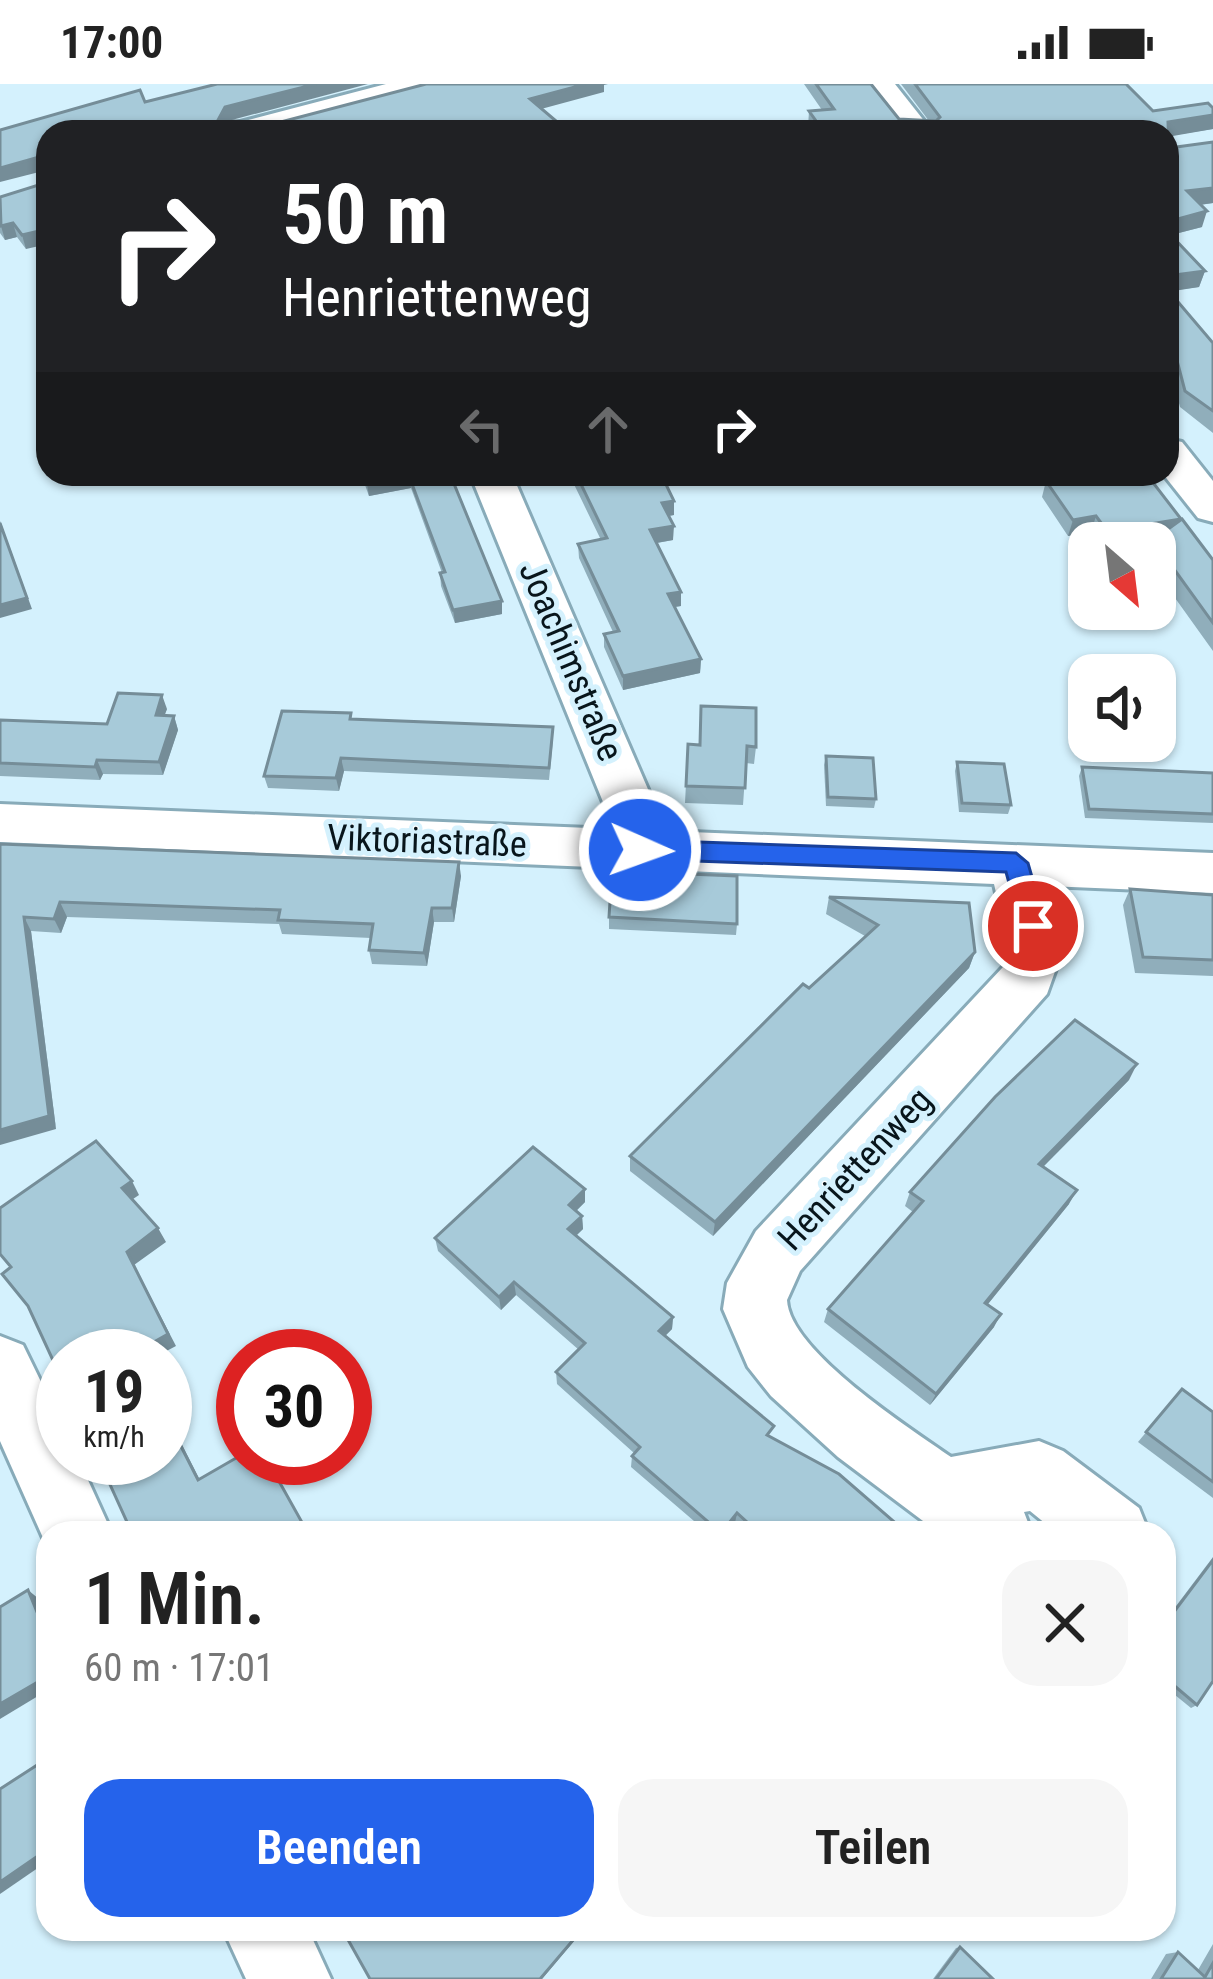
<!DOCTYPE html>
<html lang="de">
<meta charset="utf-8">
<style>
:root{--surface:#fff;--page:#f6f6f6;--text:#222;--muted:#767676;--accent:#2563eb}
body{margin:0;font-family:"Roboto Condensed",sans-serif;background:var(--page);color:var(--text);height:100vh;display:flex;flex-direction:column;font-size:45px;white-space:nowrap}
*{box-sizing:border-box;margin:0}
p{font-size:39px;color:var(--muted)}
.icon{flex:none;width:66px;height:66px;fill:none;stroke:currentColor;stroke-width:2;stroke-linecap:round;stroke-linejoin:round}
.map{position:relative;flex:1;overflow:hidden}
.details{position:absolute;left:36px;top:1437px;width:1140px;height:420px;display:flex;flex-direction:column;background:var(--surface);border-radius:36px;box-shadow:0 3px 9px #0004}
.details>*{flex:none}
.guide{position:absolute;left:36px;top:36px;width:1143px;height:366px;border-radius:36px;box-shadow:0 3px 9px #0004;background:#202124;color:#fff;overflow:hidden}
.needle{width:78px;rotate:152deg}
.fabs{position:absolute;left:1068px;top:438px;display:grid;gap:24px}
.fabs a{display:grid;place-items:center;width:108px;height:108px;border-radius:24px;background:var(--surface);box-shadow:0 3px 9px #0004;font-size:60px}
.speed{position:absolute;left:36px;top:1245px;display:flex;gap:24px;font-size:60px;font-weight:700;text-align:center}
.speed>*{display:grid;place-content:center;width:156px;height:156px;border-radius:50%;background:var(--surface);box-shadow:0 3px 9px #0004;line-height:1}
.speed small{font-size:30px;font-weight:400}
.speed .limit{border:18px solid #d22;background:#fff;color:#111}
.pin{position:absolute;display:grid;place-items:center;width:102px;height:102px;color:#fff;margin:-51px;border:6px solid #fff;border-radius:50%;box-shadow:0 3px 12px #0007}
.me{position:absolute;width:132px;margin:-66px;rotate:92deg;stroke-linejoin:round;filter:drop-shadow(0 0 9px #0008)}
.turn{display:flex;align-items:center;gap:42px;height:252px;padding:0 48px;font-size:54px}
.turn .icon{width:156px;height:156px;stroke-width:2.5}
.turn b{display:block;font-size:84px;line-height:102px}
.lanes{display:flex;align-items:center;height:114px;padding:0 48px;background:#0003;justify-content:center;gap:60px;direction:ltr}
.lanes .off{opacity:.35}
.round{display:grid;place-items:center;flex:none;width:126px;height:126px;border-radius:36px;background:var(--page)}
.headline{display:flex;align-items:center;justify-content:space-between;height:204px;padding:0 48px}
h1{font-size:72px;font-weight:600;line-height:90px}
.action{display:flex;gap:24px;margin-top:auto;padding:24px 48px}
.action a{flex:1;height:138px;border-radius:36px;background:var(--accent);color:#fff;font-size:48px;font-weight:600;line-height:138px;text-align:center}
.action a+a{background:var(--page);color:var(--text)}
.status{display:flex;justify-content:space-between;align-items:center;height:84px;padding:0 60px;background:var(--surface);direction:ltr}
.status svg{height:33px;fill:currentColor}
.map>svg:first-child{display:block}
.lines{fill:none;stroke-linecap:round;stroke-linejoin:round}
.minor-casing{stroke:#88abb9;stroke-width:6}
.minor{fill:#fff;fill-rule:evenodd}
.wall{fill:#90aebb}
.shaded-wall{fill:#758d98}
.building{fill:#a7cad9;stroke:#758d98;stroke-width:3}
.route{fill:#2563eb;stroke:#184099;stroke-width:3}
.labels{text-anchor:middle;dominant-baseline:central;stroke-width:10;stroke-linejoin:round;paint-order:stroke}
.street-label{font-size:36px;fill:#08151b;stroke:#d4f1fd}
</style>
<div class="status"><b>17:00</b><svg viewBox="0 0 49 12"><path d="M0 12V9h3v3zM5 12V6h3v6zM10 12V3h3v9zM15 12V0h3v12zM26 1h20v11H26zM47 4h2v5h-2z"/></svg></div>
<div class="map">
<svg width="1213" height="1895" viewBox="0 0 1213 1895">
<rect width="100%" height="100%" fill="#d4f1fd"/>
<g class="lines">
<defs>
<g id="minor">
<path d="M386 0H438L433 7 278 48H225L229 41Z"/>
<path d="M863 0H895L933 48H900Z"/>
<path d="M1167 355 1182 358 1213 397V438L1198 434 1163 390Z"/>
<path d="M470 390H512L666 747 1213 769V809L1048 802 1063 865 1047 910 800 1187 787 1216C789 1267 911 1345 951 1373L1039 1357 1063 1367 1139 1424 1149 1449H1057L1030 1427 1024 1428 1032 1449H939L838 1373 771 1312 748 1283 723 1225 727 1199 756 1147 1003 883 1009 865 994 800 0 758V720L614 745Z"/>
<path d="M0 1252 23 1261 63 1343V1374H78L112 1449H48V1465L0 1357Z"/>
<path d="M223 1845H308L331 1895H246Z"/>
</g>
</defs>
<!-- minor casing -->
<use href="#minor" class="minor-casing"/>
<!-- minor -->
<use href="#minor" class="minor"/>
</g>
<!-- wall -->
<g class="wall">
<path d="M804 0H871L899 35 929 37 901 0H1126L1153 27 1213 24V45L1168 52 1169 64 1213 58V119L1200 121 1202 143 1171 151 1205 187 1199 203 1169 207 1213 259V349L1180 323 1169 281H1167V48H811L808 43 809 27 822 26Z"/>
<path d="M48 98 26 165 17 153 5 156 0 149V113Z"/>
<path d="M361 390H450L502 517V530L455 539 441 502 440 489H442L411 404 369 412Z"/>
<path d="M569 390H661L674 417V431L669 432 673 456 657 459 681 508V522L674 523 701 575 700 589 623 606 604 563V550L613 548 579 474 578 460 601 456Z"/>
<path d="M1047 390H1135L1213 476V567L1155 486V459H1152L1156 454 1126 459H1099L1091 448 1068 452 1042 413 1046 397 1051 396Z"/>
<path d="M167 625 164 631 174 632 178 646 163 691 103 690 100 696 0 692V636L107 640Z"/>
<path d="M352 635 553 656 549 696 344 687 339 707 268 704 264 692Z"/>
<path d="M688 660 756 663 754 680 746 679 743 721 685 719Z"/>
<path d="M826 672 876 715 874 724 826 722 824 681Z"/>
<path d="M957 678 1011 721 1008 730 959 728 955 687Z"/>
<path d="M1082 683 1213 689V739L1085 734 1079 692Z"/>
<path d="M0 760 461 792 454 838H434L427 882 372 880 369 866 371 854 282 850 279 840 67 833 61 849 31 847 56 1045Z"/>
<path d="M1130 805 1213 811V892L1135 889 1123 821Z"/>
<path d="M829 813 975 868 969 884 713 1152 630 1087V1072L865 852 826 830Z"/>
<path d="M609 833 737 840 736 851 609 845Z"/>
<path d="M1129 996 1043 1083 1069 1120 988 1220 994 1243 930 1321 824 1238 828 1225 913 1128 905 1122 910 1108Z"/>
<path d="M585 1105V1118L576 1127 582 1132 583 1145 576 1152 673 1233 672 1245 665 1252 771 1353 907 1449H746L735 1439 727 1449H708L631 1383 632 1372 634 1369 557 1300 556 1288 579 1266 516 1211 501 1226 438 1167 435 1154Z"/>
<path d="M1182 1305 1213 1328V1414L1138 1358Z"/>
<path d="M1213 1473V1597L1197 1621 1191 1624 1164 1602V1538Z"/>
<path d="M1213 1860V1895H1151L1166 1870 1178 1868 1198 1886Z"/>
<path d="M960 1863 993 1895H933L956 1864Z"/>
</g>
<!-- shaded-wall -->
<g class="shaded-wall">
<path d="M316 0H368L228 37 218 36 225 23Z"/>
<path d="M586 0H608L604 1V8L530 28V15Z"/>
<path d="M1213 31V45L1167 53 1168 38Z"/>
<path d="M43 72 47 86 0 98V84Z"/>
<path d="M1213 104V119L1183 123 1187 107Z"/>
<path d="M1207 127 1202 143 1167 152V138Z"/>
<path d="M13 139 17 153 5 156 1 142Z"/>
<path d="M48 145V160L26 165 22 151Z"/>
<path d="M1205 187 1199 203 1167 208V192Z"/>
<path d="M1174 265 1169 281H1167V266Z"/>
<path d="M409 392 411 404 369 412 367 400Z"/>
<path d="M674 417V431L661 433 662 419Z"/>
<path d="M1096 432 1091 448 1068 452 1073 436Z"/>
<path d="M1181 435 1175 451 1126 459H1103L1107 447Z"/>
<path d="M0 437 32 525 0 534Z"/>
<path d="M674 442 673 456 650 460V446Z"/>
<path d="M681 508V522L668 524V510Z"/>
<path d="M502 517V530L455 539 453 526Z"/>
<path d="M701 575 700 589 623 606V592Z"/>
<path d="M162 611 167 625 160 644 156 631Z"/>
<path d="M174 632 178 646 163 691 159 678Z"/>
<path d="M341 674 344 687 339 707 336 694Z"/>
<path d="M97 676 103 690 100 696 95 683Z"/>
<path d="M459 778 461 792 454 838 452 824Z"/>
<path d="M60 818 67 833 61 849 54 835Z"/>
<path d="M432 824 434 838 427 882 424 869Z"/>
<path d="M24 833 31 847 56 1045 0 1061V1046Z"/>
<path d="M975 868 969 884 713 1152 715 1138Z"/>
<path d="M1137 980 1129 996 1032 1094 1039 1080Z"/>
<path d="M132 1097 139 1111 130 1117 122 1104Z"/>
<path d="M585 1105V1118L569 1134V1121Z"/>
<path d="M1077 1106 1069 1120 979 1231 985 1219Z"/>
<path d="M582 1132 583 1145 569 1158 568 1145Z"/>
<path d="M158 1144 166 1158 134 1181 176 1262 157 1272H141L138 1267 127 1168Z"/>
<path d="M514 1198 516 1211 501 1226 499 1213Z"/>
<path d="M1001 1230 994 1243 930 1321 936 1310Z"/>
<path d="M673 1233 672 1245 658 1259 659 1247Z"/>
<path d="M165 1327 205 1406 198 1396 165 1331Z"/>
<path d="M737 1429 735 1439 727 1449H721Z"/>
<path d="M28 1506 39 1515 48 1537V1555Z"/>
<path d="M48 1592V1606L0 1635V1620Z"/>
<path d="M48 1765V1777L0 1810V1798Z"/>
<path d="M574 1855V1857L542 1895H540Z"/>
</g>
<!-- building -->
<g class="building">
<path d="M217 0H316L225 23 218 36 277 39 426 0H586L530 15 569 48H48V76L43 72 0 84V46L140 6 145 18Z"/>
<path d="M816 0H871L899 35 936 37 940 33 915 0H1126L1153 27 1208 19 1213 24V31L1168 38 1169 64 1213 58V104L1187 107 1207 127 1167 138V48H824L809 27 834 25Z"/>
<path d="M48 98V145L22 151 13 139 1 142 0 113Z"/>
<path d="M1167 147 1205 187 1167 192Z"/>
<path d="M1167 205 1213 259V327L1185 307 1174 265 1167 266Z"/>
<path d="M363 390H450L502 517 453 526 440 489 445 488 409 392 367 400Z"/>
<path d="M576 390H661L674 417 662 419 674 442 650 446 681 508 668 510 701 575 623 592 604 550 619 547 578 460 607 454Z"/>
<path d="M1063 390H1135L1138 393 1148 392 1181 435 1107 447 1096 432 1073 436 1046 397 1066 394Z"/>
<path d="M1182 435 1213 476V539L1153 456Z"/>
<path d="M0 439 27 514 0 521Z"/>
<path d="M118 609 162 611 156 631 174 632 159 678 97 676 95 683 0 679V636L107 640Z"/>
<path d="M701 622 756 624V663L747 662 745 704 686 702 688 660 700 661Z"/>
<path d="M282 627 351 629 350 635 553 643 549 684 341 674 336 694 264 692Z"/>
<path d="M826 672 873 674 876 715 828 713Z"/>
<path d="M957 678 1004 680 1011 721 962 719Z"/>
<path d="M1082 683 1213 689V730L1089 725Z"/>
<path d="M0 760 459 778 452 824H432L424 869 369 866 373 840 278 836 280 826 60 818 54 835 24 833 49 1032 0 1046Z"/>
<path d="M612 787 737 792V840L609 833Z"/>
<path d="M1130 805 1213 811V876L1143 873Z"/>
<path d="M829 813 969 819 975 868 715 1138 630 1072 803 900 809 904 878 841Z"/>
<path d="M1075 936 1137 980 1039 1080 1077 1106 985 1219 1001 1230 936 1310 828 1225 923 1117 910 1108 995 1013Z"/>
<path d="M96 1057 132 1097 122 1104 158 1144 127 1168 168 1250 138 1267 141 1272H63V1298L28 1222 2 1190 11 1183 0 1170V1124Z"/>
<path d="M533 1063 585 1105 569 1121 582 1132 568 1145 673 1233 659 1247 774 1342 767 1351 839 1390 907 1449H759L737 1429 721 1449 632 1372 640 1363 556 1288 585 1259 514 1198 499 1213 435 1154Z"/>
<path d="M1182 1305 1213 1328V1398L1146 1348Z"/>
<path d="M165 1331 198 1396 243 1370V1374H266L304 1442 294 1449H132L98 1374H165Z"/>
<path d="M1213 1476V1597L1197 1621 1164 1593V1541Z"/>
<path d="M28 1506 48 1555V1592L0 1620V1523Z"/>
<path d="M48 1674V1765L0 1798V1705Z"/>
<path d="M342 1845H566L574 1855 540 1895H370Z"/>
<path d="M960 1863 993 1895H936Z"/>
<path d="M1178 1868 1205 1893 1213 1879V1895H1161Z"/>
</g>
<!-- route -->
<path class="route" d="M640 756 1016 769 1028 779 1046 842 1033 852 1023 850 1006 788 640 775 628 766Z"/>
<g class="labels">
<!-- street labels -->
<g class="street-label">
<text transform="translate(571 577) rotate(67)">Joachimstraße</text>
<text transform="translate(427 757) rotate(2)">Viktoriastraße</text>
<text transform="translate(855 1085) rotate(-47)">Henriettenweg</text>
</g>
</g>
</svg>
<div class="fabs">
<a><svg class="needle" viewBox="-14 -14 28 28"><path d="M0-13l5 13h-10z" fill="#e53935"/><path d="M0 13l5-13h-10z" fill="#767676"/></svg></a>
<a><svg class="icon" aria-label="sound" viewBox="0 0 24 24"><path d="M4 9h4l5-4v14l-5-4H4zM17 9q2 3 0 6"/></svg></a>
</div>
<div class="speed"><div>19<small>km/h</small></div><div class="limit">30</div></div>
<div class="pin" style="left:1033px;top:842px;background:#d93025"><svg class="icon" aria-label="arrive" viewBox="0 0 24 24"><path d="M6 21V4h12l-3 4 3 4H6"/></svg></div>
<svg class="me" style="left:640px;top:766px" viewBox="-20 -20 40 40"><circle r="17" fill="#2563eb" stroke="#fff" stroke-width="3"/><path d="M0-11L8 9 0 5-8 9z" fill="#fff"/></svg>
<div class="guide">
<div class="turn"><svg class="icon" aria-label="right" viewBox="0 0 24 24"><path d="M7 20v-9h11M14 6l5 5-5 5"/></svg><div><b>50 m</b>Henriettenweg</div></div>
<div class="lanes"><svg class="icon off" aria-label="left" viewBox="0 0 24 24"><path d="M17 20v-9H6M10 6l-5 5 5 5"/></svg><svg class="icon off" aria-label="ahead" viewBox="0 0 24 24"><path d="M12 20V5M6 11l6-6 6 6"/></svg><svg class="icon" aria-label="right" viewBox="0 0 24 24"><path d="M7 20v-9h11M14 6l5 5-5 5"/></svg></div>
</div>
<section class="details">
<div class="headline"><div><h1>1 Min.</h1><p>60 m · 17:01</p></div><a class="round"><svg class="icon" aria-label="close" viewBox="0 0 24 24"><path d="M6 6l12 12M18 6L6 18"/></svg></a></div>
<div class="action"><a>Beenden</a><a>Teilen</a></div>
</section>
</div>
